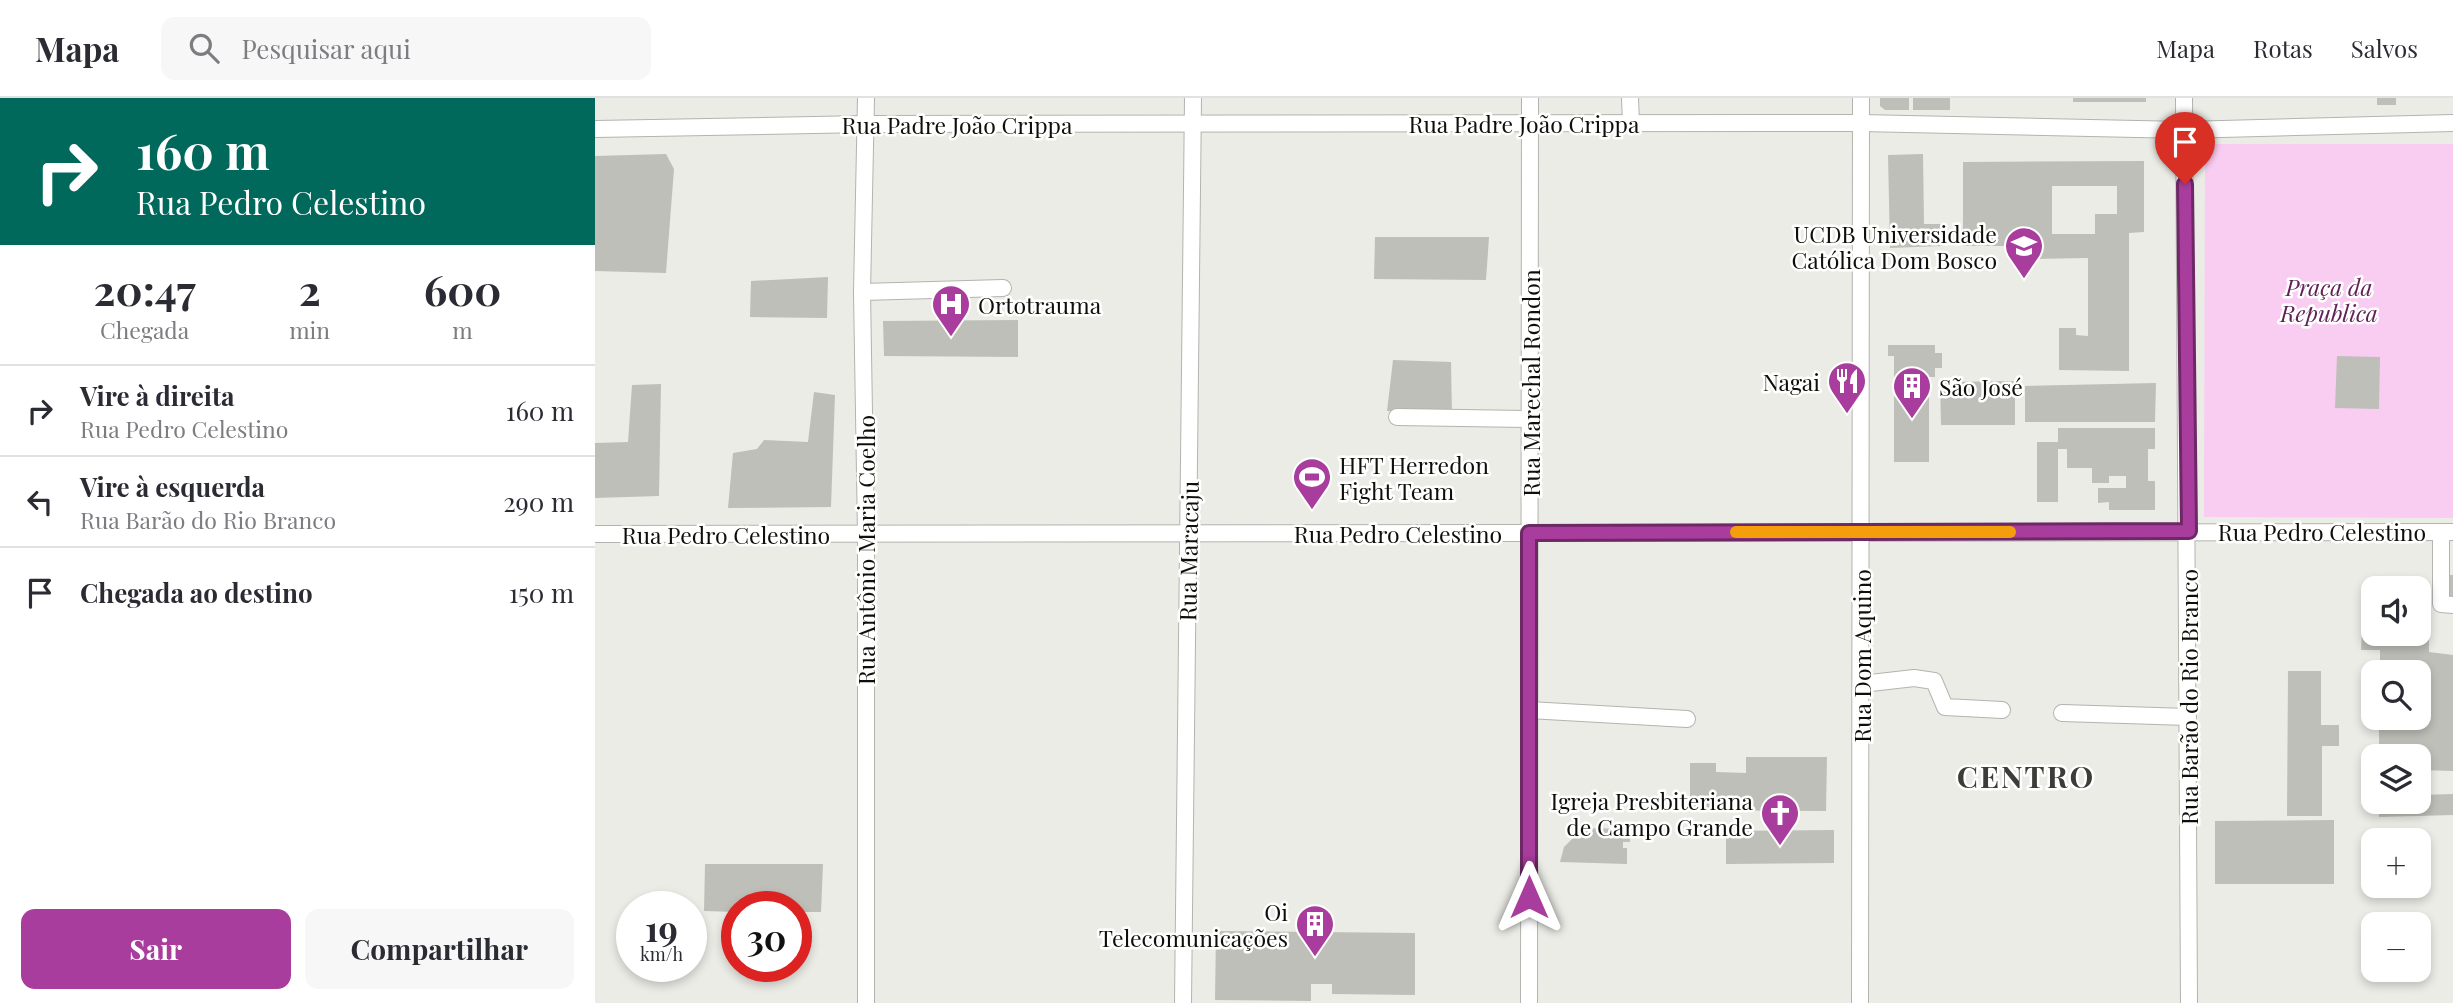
<!DOCTYPE html>
<html lang="pt">
<meta charset="utf-8">
<style>
:root{--surface:#fff;--page:#f7f7f7;--text:#2b2b33;--muted:#7c7c81;--line:#e1e1e2;--accent:#a93d9d}
body{margin:0;font-family:"Playfair Display",serif;background:var(--page);color:var(--text);height:100vh;display:flex;flex-direction:column;font-size:26px;white-space:nowrap}
*{box-sizing:border-box;margin:0}
p{font-size:23px;color:var(--muted)}
.icon{flex:none;width:38px;height:38px;fill:none;stroke:currentColor;stroke-width:2;stroke-linecap:round;stroke-linejoin:round}
.map{position:relative;flex:1;overflow:hidden}
.panel{display:flex;flex-direction:column;background:var(--surface);width:595px}
.panel>*{flex:none}
.banner{background:#00695c;color:#fff;overflow:hidden}
.tools{position:absolute;left:1766px;top:478px;display:grid;gap:14px}
.tools a{display:grid;place-items:center;width:70px;height:70px;border-radius:14px;background:var(--surface);box-shadow:0 4px 10px #0003;font-size:35px}
.speed{position:absolute;left:21px;top:793px;display:flex;gap:14px;font-size:35px;font-weight:700;text-align:center}
.speed>*{display:grid;place-content:center;width:91px;height:91px;border-radius:50%;background:var(--surface);box-shadow:0 4px 10px #0003;line-height:1}
.speed small{font-size:18px;font-weight:400}
.speed .limit{border:10px solid #d22;background:#fff;color:#111}
.pin{position:absolute;display:grid;place-items:center;width:60px;height:60px;color:#fff;margin:-72px -30px;border-radius:50% 50% 50% 0;rotate:-45deg;box-shadow:0 0 7px #0007}
.pin .icon{rotate:45deg}
.me{position:absolute;width:77px;margin:-38px;rotate:0deg;stroke-linejoin:round;filter:drop-shadow(0 0 5px #0008)}
.turn{display:flex;align-items:center;gap:24px;height:147px;padding:0 21px;font-size:32px}
.turn .icon{width:91px;height:91px;stroke-width:2.5}
.turn b{display:block;font-size:49px;line-height:60px}
.eta{display:flex;justify-content:space-evenly;align-items:center;height:119px;text-align:center}
.eta b{font-size:42px;font-weight:700;line-height:49px}
.cta{display:flex;gap:14px;margin-top:auto;padding:14px 21px}
.cta a{flex:1;height:80px;border-radius:14px;background:var(--accent);color:#fff;font-size:28px;font-weight:700;line-height:80px;text-align:center}
.cta a+a{background:var(--page);color:var(--text)}
ul{padding:0;list-style:none}
li{display:flex;align-items:center;gap:21px;height:91px;padding:0 21px;border-top:2px solid var(--line)}
li div{flex:1}
li b{display:block;font-size:26px}
li em{font-style:normal}
header{display:flex;align-items:center;gap:42px;box-sizing:border-box;height:98px;padding:0 35px;background:var(--surface);border-bottom:2px solid var(--line)}
header strong{font-size:33px}
nav{display:flex;gap:38px;margin-inline-start:auto;font-size:24px}
.search{width:490px;height:63px;background:var(--page);display:flex;align-items:center;gap:18px;box-sizing:border-box;padding:0 24px;border-radius:14px;color:var(--muted);font-size:26px}
main{display:flex;flex:1;min-height:0}
.map>svg:first-child{display:block}
.green{fill:#f9ccf1}
.building{fill:#bdbfb8;fill-rule:evenodd}
.lines{fill:none;stroke-linecap:round;stroke-linejoin:round}
.minor-casing{stroke:#b3b4ae;stroke-width:18}
.minor{stroke:#fff;stroke-width:16}
.route-casing{stroke:#6e2866;stroke-width:18}
.route{stroke:#a93d9d;stroke-width:12}
.slow{stroke:#f59e0b;stroke-width:12}
.labels{text-anchor:middle;dominant-baseline:central;stroke-width:5;stroke-linejoin:round;paint-order:stroke}
.street-label{font-size:23px;fill:#0e0e0c;stroke:#fffffe}
.poi-label{font-size:23px;fill:#0e0e0c;stroke:#fffffe;text-anchor:end}
.park-label{font-size:23px;font-style:italic;fill:#61215a;stroke:#fffffe}
.district-label{font-size:30px;font-weight:bold;letter-spacing:2px;fill:#3c3d38;stroke:#fffffe}
</style>
<header>
<strong>Mapa</strong>
<div class="search"><svg class="icon" aria-label="search" viewBox="0 0 24 24"><circle cx="10" cy="10" r="6"/><path d="M15 15l6 6"/></svg>Pesquisar aqui</div>
<nav><a>Mapa</a><a>Rotas</a><a>Salvos</a></nav>
</header>
<main>
<section class="panel">
<div class="banner">
<div class="turn"><svg class="icon" aria-label="right" viewBox="0 0 24 24"><path d="M7 20v-9h11M14 6l5 5-5 5"/></svg><div><b>160 m</b>Rua Pedro Celestino</div></div>
</div>
<div class="eta">
<div><b>20:47</b><p>Chegada</p></div>
<div><b>2</b><p>min</p></div>
<div><b>600</b><p>m</p></div>
</div>
<ul>
<li><svg class="icon" aria-label="right" viewBox="0 0 24 24"><path d="M7 20v-9h11M14 6l5 5-5 5"/></svg><div><b>Vire à direita</b><p>Rua Pedro Celestino</p></div><em>160 m</em></li>
<li><svg class="icon" aria-label="left" viewBox="0 0 24 24"><path d="M17 20v-9H6M10 6l-5 5 5 5"/></svg><div><b>Vire à esquerda</b><p>Rua Barão do Rio Branco</p></div><em>290 m</em></li>
<li><svg class="icon" aria-label="arrive" viewBox="0 0 24 24"><path d="M6 21V4h12l-3 4 3 4H6"/></svg><div><b>Chegada ao destino</b></div><em>150 m</em></li>
</ul>
<div class="cta"><a>Sair</a><a>Compartilhar</a></div>
</section>
<div class="map">
<svg width="1858" height="905" viewBox="0 0 1858 905">
<rect width="100%" height="100%" fill="#ebece6"/>
<!-- green -->
<path class="green" d="M1610 46H1858V420L1609 419Z"/>
<!-- building -->
<g class="building">
<path d="M1285 0H1314V12H1290L1285 8Z"/>
<rect x="1318" y="0" width="37" height="12"/>
<rect x="1478" y="0" width="73" height="4"/>
<rect x="1782" y="0" width="19" height="7"/>
<path d="M71 56 79 71 71 175 0 173V58Z"/>
<path d="M1328 56 1329 126H1346L1347 148 1295 150 1293 57Z"/>
<path d="M1549 63V134L1534 135V273L1464 272V230H1481V237L1493 238V160L1430 161V148H1368V64ZM1457 88H1522V116H1500V136H1457Z"/>
<path d="M780 139H894L891 182 779 181Z"/>
<path d="M233 179 232 220 155 219 156 183Z"/>
<path d="M423 222V259L289 258 288 223Z"/>
<path d="M1293 247H1340V255H1347V270H1340V279H1334V364H1299V258H1293Z"/>
<path d="M1742 258 1785 259 1784 311 1740 310Z"/>
<path d="M798 262 856 264 857 317 792 313Z"/>
<path d="M1420 283V327H1346L1345 284Z"/>
<path d="M1561 285 1560 324H1430V288Z"/>
<path d="M66 286 64 398 0 400V345L33 344 37 287Z"/>
<path d="M219 294 240 297 236 409 133 410 138 355 162 351 169 342 213 344Z"/>
<path d="M1463 330H1560V351H1553V383H1560V412H1514V404L1503 405V390H1531V378H1514V385H1497V370H1472V351H1463V404H1442V344H1463Z"/>
<path d="M1850 477H1858V503H1849Z"/>
<path d="M1768 511H1778V536H1834V554L1858 557V673L1824 672V658H1784V620H1824V574H1785V552H1766Z"/>
<path d="M1693 573H1726V627H1744V648H1727V718H1692Z"/>
<path d="M1151 659H1232L1231 713 1095 712V665H1121V674L1151 675Z"/>
<path d="M1858 696V717L1784 719V704H1824V697Z"/>
<path d="M1739 722V786H1620V723Z"/>
<path d="M988 730 1035 731V744H1028V750H1032V766L965 764 969 749Z"/>
<path d="M1239 732V765L1131 766V733Z"/>
<path d="M110 766H228L226 814H201V808H142V814L109 813Z"/>
<path d="M621 833 820 835V897L737 896V886H716V903L620 902Z"/>
</g>
<g class="lines">
<defs>
<g id="minor">
<path d="M271 0 267 194 271 436V905"/>
<path d="M1035 0 1036 25"/>
<path d="M1589 0 1594 905"/>
<path d="M0 31 271 26 1266 25 1589 32 1858 25"/>
<path d="M267 194 408 190"/>
<path d="M802 319 935 321"/>
<path d="M1846 434V506L1858 507"/>
<path d="M0 436 1858 434"/>
<path d="M1267 586 1319 580 1339 583 1350 609 1407 612"/>
<path d="M934 612 1092 621"/>
<path d="M1467 615 1593 619"/>
<path d="M588 905 598 0"/>
<path d="M934 905 935 0"/>
<path d="M1265 905 1266 0"/>
</g>
</defs>
<!-- minor casing -->
<use href="#minor" class="minor-casing"/>
<!-- minor -->
<use href="#minor" class="minor"/>
</g>
<g class="lines">
<defs>
<path id="route" d="M934 799V435L1594 433 1590 86"/>
</defs>
<!-- route casing -->
<use href="#route" class="route-casing"/>
<!-- route -->
<use href="#route" class="route"/>
<!-- slow -->
<path class="slow" d="M1141 434H1415"/>
</g>
<!-- icons -->
<defs>
<symbol id="university-pin" viewBox="-11 -11 22 30"><path d="M0 17L-7.5 6A9.5 9.5 0 1 1 7.5 6Z" fill="#a93d9d" stroke="#fffffe"/><path d="M0-5L7-2L0 1L-7-2ZM-4 1L0 2.5L4 1V4Q0 6-4 4Z" fill="#fff"/></symbol>
<symbol id="hospital-pin" viewBox="-11 -11 22 30"><path d="M0 17L-7.5 6A9.5 9.5 0 1 1 7.5 6Z" fill="#a93d9d" stroke="#fffffe"/><path d="M-5-5h3v3.5h4V-5h3V5h-3V1.5h-4V5h-3Z" fill="#fff"/></symbol>
<symbol id="restaurant-pin" viewBox="-11 -11 22 30"><path d="M0 17L-7.5 6A9.5 9.5 0 1 1 7.5 6Z" fill="#a93d9d" stroke="#fffffe"/><path d="M-5-6h1v4h1v-4h1v4h1v-4h1v5L-1.5 .5V6h-2V.5L-5-1ZM5-6V6H3V1.5H1.5Q1.5-4 5-6Z" fill="#fff"/></symbol>
<symbol id="building-pin" viewBox="-11 -11 22 30"><path d="M0 17L-7.5 6A9.5 9.5 0 1 1 7.5 6Z" fill="#a93d9d" stroke="#fffffe"/><path d="M-4-6H4V6H1V3H-1V6H-4ZM-2.5-4.3h1.7v1.8h-1.7ZM.8-4.3h1.7v1.8H.8ZM-2.5-1h1.7V.8h-1.7ZM.8-1h1.7V.8H.8Z" fill="#fff"/></symbol>
<symbol id="stadium-pin" viewBox="-11 -11 22 30"><path d="M0 17L-7.5 6A9.5 9.5 0 1 1 7.5 6Z" fill="#a93d9d" stroke="#fffffe"/><path d="M0-5a6.5 5 0 1 0 0 10a6.5 5 0 1 0 0-10ZM-3.5-1.8h7v3.6h-7Z" fill="#fff"/></symbol>
<symbol id="church-pin" viewBox="-11 -11 22 30"><path d="M0 17L-7.5 6A9.5 9.5 0 1 1 7.5 6Z" fill="#a93d9d" stroke="#fffffe"/><path d="M-1.2-6h2.4v3.5h3.3v2.4h-3.3V6h-2.4V-.1h-3.3v-2.4h3.3Z" fill="#fff"/></symbol>
</defs>
<g fill-rule="evenodd">
<use href="#university-pin" x="1407" y="126" width="44" height="60"/>
<use href="#hospital-pin" x="334" y="184" width="44" height="60"/>
<use href="#restaurant-pin" x="1230" y="261" width="44" height="60"/>
<use href="#building-pin" x="1295" y="266" width="44" height="60"/>
<use href="#stadium-pin" x="695" y="357" width="44" height="60"/>
<use href="#church-pin" x="1163" y="693" width="44" height="60"/>
<use href="#building-pin" x="698" y="804" width="44" height="60"/>
</g>
<g class="labels">
<!-- street labels -->
<g class="street-label">
<text x="929" y="25">Rua Padre João Crippa</text>
<text x="362" y="26">Rua Padre João Crippa</text>
<text transform="translate(935 285) rotate(-90)">Rua Marechal Rondon</text>
<text x="1727" y="433">Rua Pedro Celestino</text>
<text x="803" y="435">Rua Pedro Celestino</text>
<text x="131" y="436">Rua Pedro Celestino</text>
<text transform="translate(270 452) rotate(-90)">Rua Antônio Maria Coelho</text>
<text transform="translate(593 453) rotate(-89)">Rua Maracaju</text>
<text transform="translate(1266 558) rotate(-90)">Rua Dom Aquino</text>
<text transform="translate(1593 599) rotate(-90)">Rua Barão do Rio Branco</text>
</g>
<!-- poi labels -->
<g class="poi-label">
<text x="1402" y="135">UCDB Universidade<tspan x="1402" dy="26">Católica Dom Bosco</tspan></text>
<text x="383" y="206" text-anchor="start">Ortotrauma</text>
<text x="1225" y="283">Nagai</text>
<text x="1344" y="288" text-anchor="start">São José</text>
<text x="744" y="366" text-anchor="start">HFT Herredon<tspan x="744" dy="26">Fight Team</tspan></text>
<text x="1158" y="702">Igreja Presbiteriana<tspan x="1158" dy="26">de Campo Grande</tspan></text>
<text x="693" y="813">Oi<tspan x="693" dy="26">Telecomunicações</tspan></text>
</g>
<!-- park labels -->
<g class="park-label">
<text x="1734" y="188">Praça da<tspan x="1734" dy="26">Republica</tspan></text>
</g>
<!-- district labels -->
<g class="district-label">
<text x="1431" y="678">CENTRO</text>
</g>
</g>
</svg>
<div class="tools">
<a><svg class="icon" aria-label="sound" viewBox="0 0 24 24"><path d="M4 9h4l5-4v14l-5-4H4zM17 9q2 3 0 6"/></svg></a>
<a><svg class="icon" aria-label="search" viewBox="0 0 24 24"><circle cx="10" cy="10" r="6"/><path d="M15 15l6 6"/></svg></a>
<a><svg class="icon" aria-label="layers" viewBox="0 0 24 24"><path d="M12 4l9 5-9 5-9-5zM3 14l9 5 9-5"/></svg></a>
<a>+</a>
<a>−</a>
</div>
<div class="speed"><div>19<small>km/h</small></div><div class="limit">30</div></div>
<div class="pin" style="left:1590px;top:86px;background:#d93025"><svg class="icon" aria-label="arrive" viewBox="0 0 24 24"><path d="M6 21V4h12l-3 4 3 4H6"/></svg></div>
<svg class="me" style="left:934px;top:799px" viewBox="-20 -20 40 40"><path d="M0-17L14 15 0 8-14 15z" fill="#a93d9d" stroke="#fff" stroke-width="4"/></svg>
</div>
</main>
